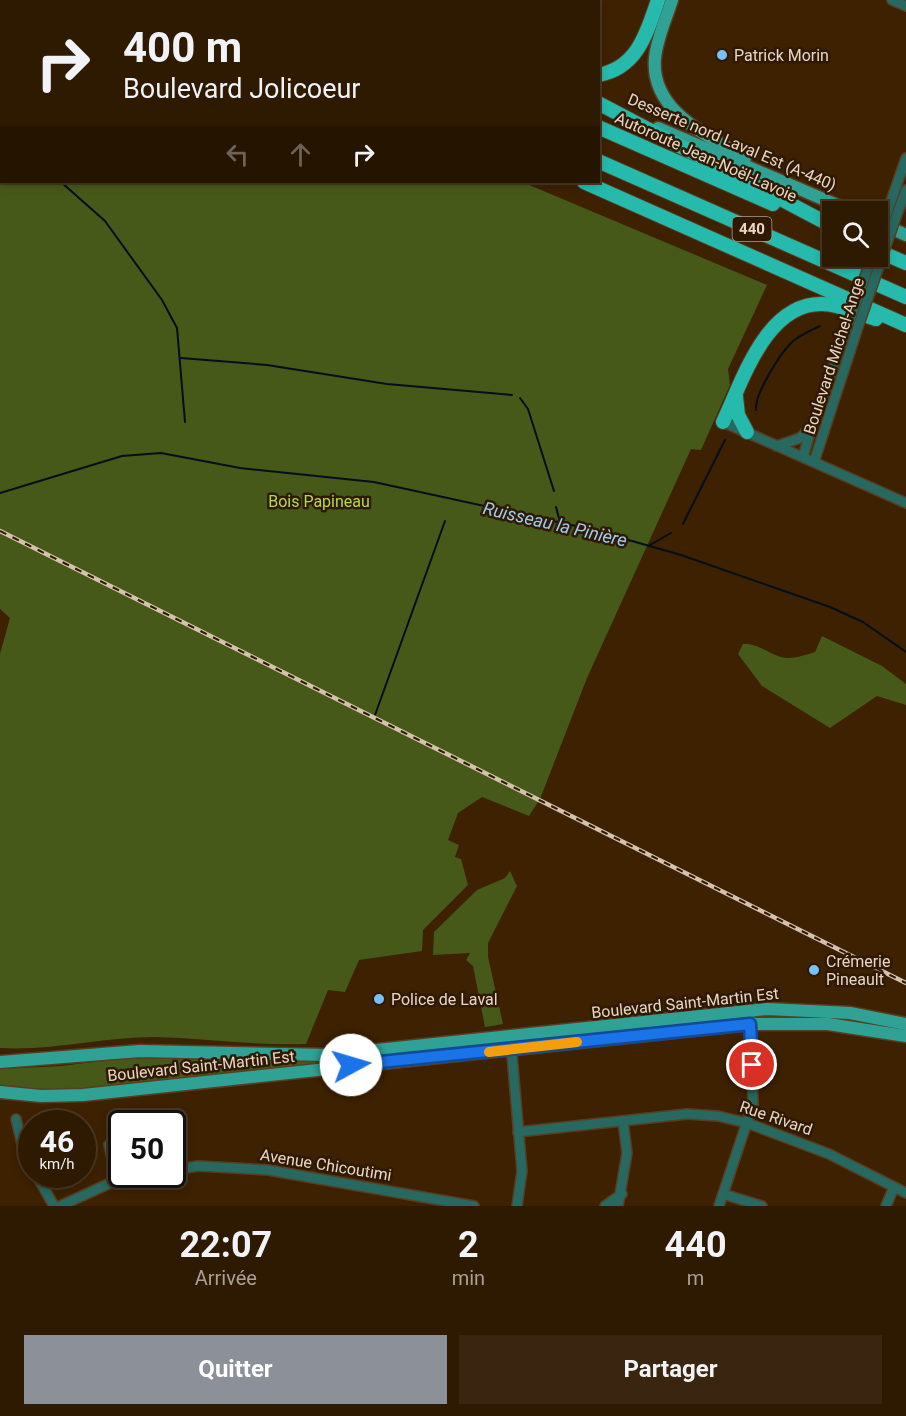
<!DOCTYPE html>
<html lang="fr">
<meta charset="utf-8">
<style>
:root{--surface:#2e1901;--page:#3a2610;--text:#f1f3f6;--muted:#a7a099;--line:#493823;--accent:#8c9099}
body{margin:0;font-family:Roboto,sans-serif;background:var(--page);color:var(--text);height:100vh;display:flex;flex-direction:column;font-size:22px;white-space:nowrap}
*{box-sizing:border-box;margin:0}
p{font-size:20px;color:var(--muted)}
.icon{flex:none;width:33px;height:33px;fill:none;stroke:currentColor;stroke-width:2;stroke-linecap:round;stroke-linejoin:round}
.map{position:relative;height:1206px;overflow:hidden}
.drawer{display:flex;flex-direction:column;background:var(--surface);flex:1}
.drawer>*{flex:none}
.guide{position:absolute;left:0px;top:0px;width:600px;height:183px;box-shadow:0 3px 9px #0003,0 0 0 2px var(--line);background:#2e1901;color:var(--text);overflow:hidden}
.fabs{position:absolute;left:822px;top:201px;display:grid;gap:12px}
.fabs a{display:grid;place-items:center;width:66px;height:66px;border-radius:0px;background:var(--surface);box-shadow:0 3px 9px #0003,0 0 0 2px var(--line);font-size:30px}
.speed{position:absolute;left:18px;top:1110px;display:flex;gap:12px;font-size:30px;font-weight:700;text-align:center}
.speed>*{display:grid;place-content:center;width:78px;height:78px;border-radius:50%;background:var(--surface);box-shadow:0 3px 9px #0003,0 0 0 2px var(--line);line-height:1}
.speed small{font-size:15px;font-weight:400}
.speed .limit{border:3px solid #111;border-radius:9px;background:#fff;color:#111}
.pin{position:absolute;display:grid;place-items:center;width:51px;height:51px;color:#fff;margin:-26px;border:3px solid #fff;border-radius:50%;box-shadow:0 2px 6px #0007}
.me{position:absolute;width:66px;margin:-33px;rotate:84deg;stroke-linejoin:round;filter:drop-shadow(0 0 4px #0008)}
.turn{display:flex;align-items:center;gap:21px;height:126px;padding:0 24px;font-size:27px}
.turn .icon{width:78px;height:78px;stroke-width:2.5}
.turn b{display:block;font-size:42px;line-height:51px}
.lanes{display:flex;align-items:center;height:57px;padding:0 24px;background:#0003;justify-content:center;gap:30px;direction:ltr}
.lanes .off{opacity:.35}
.eta{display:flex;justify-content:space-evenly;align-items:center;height:102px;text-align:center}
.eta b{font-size:36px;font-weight:700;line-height:42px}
.primary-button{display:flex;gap:12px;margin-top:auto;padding:12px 24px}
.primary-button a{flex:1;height:69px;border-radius:0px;background:var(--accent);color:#fff;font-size:24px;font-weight:700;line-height:69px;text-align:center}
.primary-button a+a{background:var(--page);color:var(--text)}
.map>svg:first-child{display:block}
.green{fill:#475919}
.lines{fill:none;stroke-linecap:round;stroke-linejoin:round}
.stream{stroke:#030f1a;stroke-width:2}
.minor-casing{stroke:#583e20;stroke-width:12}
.major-casing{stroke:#583e20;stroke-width:15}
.highway-casing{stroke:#583e20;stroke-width:16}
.minor{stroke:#276860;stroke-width:9}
.major{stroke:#30a295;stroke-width:12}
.highway{stroke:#25baab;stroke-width:14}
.rail-casing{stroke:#d4c1ae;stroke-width:4.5}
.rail{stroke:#2f1903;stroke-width:2;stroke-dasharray:7;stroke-linecap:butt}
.minor-bridge-casing{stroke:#583e20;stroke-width:12;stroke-linecap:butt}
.minor-bridge{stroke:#276860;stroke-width:9}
.route-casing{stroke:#114b97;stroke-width:15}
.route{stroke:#1a73e8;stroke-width:10}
.slow{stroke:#f59e0b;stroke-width:10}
.poi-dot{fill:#79bff8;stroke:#2f1903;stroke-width:2}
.labels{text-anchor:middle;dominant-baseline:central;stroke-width:5;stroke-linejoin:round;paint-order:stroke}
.shield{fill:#2f1903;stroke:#b09d8b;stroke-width:1.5}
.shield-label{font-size:15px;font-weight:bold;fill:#e8d6c5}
.poi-label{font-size:16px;fill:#e8d6c5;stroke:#2f1903;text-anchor:start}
.street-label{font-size:16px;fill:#e8d6c5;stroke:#2f1903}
.park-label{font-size:16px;fill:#b2dc47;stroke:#2f1903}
.water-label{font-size:18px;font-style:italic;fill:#9dcaf0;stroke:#2f1903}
</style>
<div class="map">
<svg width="906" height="1206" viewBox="0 0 906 1206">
<rect width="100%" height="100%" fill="#3d2101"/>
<!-- green -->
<g class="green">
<path d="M0 0 101 1 2 2V182H522L767 285 728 369 730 385 701 450 691 449 587 678 540 799 529 816 482 797 458 813 448 840 459 845 455 857 461 859 468 885 423 930 422 951 359 960 345 992 328 990 306 1044C255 1046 205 1038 155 1037 103 1037 52 1051 0 1048V654L10 618 0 609Z"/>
<path d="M822 636 882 666 906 684V705L877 696 830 728 762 686 738 654 743 644C758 643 767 653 781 657 792 660 805 655 815 652Z"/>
<path d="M510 871 517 886 488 943V957L503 1024 485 1027 473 966 466 960 470 953 433 955 434 932 477 890 505 878Z"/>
<path d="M133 1057H155L320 1062 302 1066 64 1091 0 1086V1069L61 1066Z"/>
</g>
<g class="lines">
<!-- stream -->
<g class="stream">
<path d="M0 174H2"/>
<path d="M56 182H61L105 221 162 300 177 328 185 422"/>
<path d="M181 358 267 365 387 384 512 395"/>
<path d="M520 398 528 409 554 491"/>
<path d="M756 410C754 395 780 354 791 343 799 335 810 331 820 326"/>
<path d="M0 493 122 456 161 453 240 468 374 482 590 529 681 555 830 607 863 622 906 652"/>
<path d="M556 507 560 522"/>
<path d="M683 524 725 440"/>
<path d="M650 545 671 533"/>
<path d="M375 715 445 521"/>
</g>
<defs>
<g id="minor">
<path d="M892 0 906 6"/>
<path d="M888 210 906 158"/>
<path d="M897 214 906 190"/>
<path d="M723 422 906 503"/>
<path d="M777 446 800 438 812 426"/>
<path d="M803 457 812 426 850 320"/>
<path d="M814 462 859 324"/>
<path d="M511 1044 522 1171 517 1206"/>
<path d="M16 1119 24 1152 32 1167"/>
<path d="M518 1132 687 1114 718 1116 747 1123 829 1154 906 1193"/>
<path d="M172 1170 198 1166 268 1170 474 1206"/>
<path d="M36 1174 54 1206"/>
<path d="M117 1180 109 1145 122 1140"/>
<path d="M723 1194 762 1206"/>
<path d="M60 1206 117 1180 148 1174"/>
<path d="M605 1206 622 1194"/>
<path d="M618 1206 627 1153 623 1121"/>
<path d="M719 1206 753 1104 751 1019"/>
<path d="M886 1206 894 1187"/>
</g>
<g id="major">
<path d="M672 0C666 19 657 38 655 58 650 111 707 135 745 158"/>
<path d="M658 128 853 212"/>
<path d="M878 222 906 235"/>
<path d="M0 1062 140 1051 329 1055 767 1009 850 1013 906 1024"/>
<path d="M0 1092 41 1096 83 1095 750 1024H828L906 1036"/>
</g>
<g id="highway">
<path d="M174 0 177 2"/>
<path d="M200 0 202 2"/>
<path d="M233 0 236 2"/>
<path d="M310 0 313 2"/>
<path d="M369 0 372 2"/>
<path d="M598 75C638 68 647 32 658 0"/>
<path d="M598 103 832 226"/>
<path d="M598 127 773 204"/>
<path d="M598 161 906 297"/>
<path d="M584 182 906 325"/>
<path d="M878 251 906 263"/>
<path d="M736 397 738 415 747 432"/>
<path d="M723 422C743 380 766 303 822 304 840 304 859 314 876 319"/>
</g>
</defs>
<!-- minor casing -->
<use href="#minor" class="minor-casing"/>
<!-- major casing -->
<use href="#major" class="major-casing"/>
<!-- highway casing -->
<use href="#highway" class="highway-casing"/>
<!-- minor -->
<use href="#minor" class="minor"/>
<!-- major -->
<use href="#major" class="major"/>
<!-- highway -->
<use href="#highway" class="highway"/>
<defs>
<path id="rail" d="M0 531 906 983"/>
</defs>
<!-- rail casing -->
<use href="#rail" class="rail-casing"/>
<!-- rail -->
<use href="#rail" class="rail"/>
<defs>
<g id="minor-bridge">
<path d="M878 241 888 210"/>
<path d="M850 320 872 256"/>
<path d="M859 324 897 214"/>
</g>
</defs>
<!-- minor-bridge casing -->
<use href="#minor-bridge" class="minor-bridge-casing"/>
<!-- minor-bridge -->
<use href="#minor-bridge" class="minor-bridge"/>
</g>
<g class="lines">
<defs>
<path id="route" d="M351 1065 750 1024 752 1065"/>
</defs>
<!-- route casing -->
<use href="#route" class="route-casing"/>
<!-- route -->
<use href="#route" class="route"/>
<!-- slow -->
<path class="slow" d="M489 1052 577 1042"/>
</g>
<!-- markers -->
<g class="poi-dot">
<circle cx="722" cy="55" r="6"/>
<circle cx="814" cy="970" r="6"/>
<circle cx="379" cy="999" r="6"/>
</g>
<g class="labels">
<!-- shield labels -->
<rect class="shield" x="732.5" y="217" width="39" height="24" rx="4.5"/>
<g class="shield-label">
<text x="752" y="229">440</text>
</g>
<!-- poi labels -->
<g class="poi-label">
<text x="734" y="55">Patrick Morin</text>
<text x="826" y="961">Crémerie<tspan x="826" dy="18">Pineault</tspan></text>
<text x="391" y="999">Police de Laval</text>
</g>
<!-- street labels -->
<g class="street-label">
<text transform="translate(732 142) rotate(23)">Desserte nord Laval Est (A-440)</text>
<text transform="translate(706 157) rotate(24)">Autoroute Jean-Noël-Lavoie</text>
<text transform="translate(834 356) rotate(-72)">Boulevard Michel-Ange</text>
<text transform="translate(685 1003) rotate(-6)">Boulevard Saint-Martin Est</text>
<text transform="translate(201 1066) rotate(-6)">Boulevard Saint-Martin Est</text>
<text transform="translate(776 1118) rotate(19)">Rue Rivard</text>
<text transform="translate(326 1165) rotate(9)">Avenue Chicoutimi</text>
</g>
<!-- park labels -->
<g class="park-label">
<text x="319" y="501">Bois Papineau</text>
</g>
<!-- water labels -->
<g class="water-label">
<text transform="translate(555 524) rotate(13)">Ruisseau la Pinière</text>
</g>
</g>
</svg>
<div class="fabs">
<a><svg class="icon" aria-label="search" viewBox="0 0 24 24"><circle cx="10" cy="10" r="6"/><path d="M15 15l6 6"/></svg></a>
</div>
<div class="speed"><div>46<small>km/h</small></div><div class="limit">50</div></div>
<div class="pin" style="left:752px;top:1065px;background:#d93025"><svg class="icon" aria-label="arrive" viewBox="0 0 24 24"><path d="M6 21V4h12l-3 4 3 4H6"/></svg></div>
<svg class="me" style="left:351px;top:1065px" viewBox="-20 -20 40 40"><circle r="19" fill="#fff"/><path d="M0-13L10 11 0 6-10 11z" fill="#1a73e8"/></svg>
<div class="guide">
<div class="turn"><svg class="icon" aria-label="right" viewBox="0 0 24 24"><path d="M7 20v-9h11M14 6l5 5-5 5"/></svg><div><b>400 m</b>Boulevard Jolicoeur</div></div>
<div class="lanes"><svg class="icon off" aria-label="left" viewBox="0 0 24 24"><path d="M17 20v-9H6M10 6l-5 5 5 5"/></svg><svg class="icon off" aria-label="ahead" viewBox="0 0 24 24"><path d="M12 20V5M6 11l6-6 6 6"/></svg><svg class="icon" aria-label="right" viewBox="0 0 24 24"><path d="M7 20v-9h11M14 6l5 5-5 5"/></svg></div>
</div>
</div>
<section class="drawer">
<div class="eta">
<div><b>22:07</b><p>Arrivée</p></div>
<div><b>2</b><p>min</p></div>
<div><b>440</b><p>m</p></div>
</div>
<div class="primary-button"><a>Quitter</a><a>Partager</a></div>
</section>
